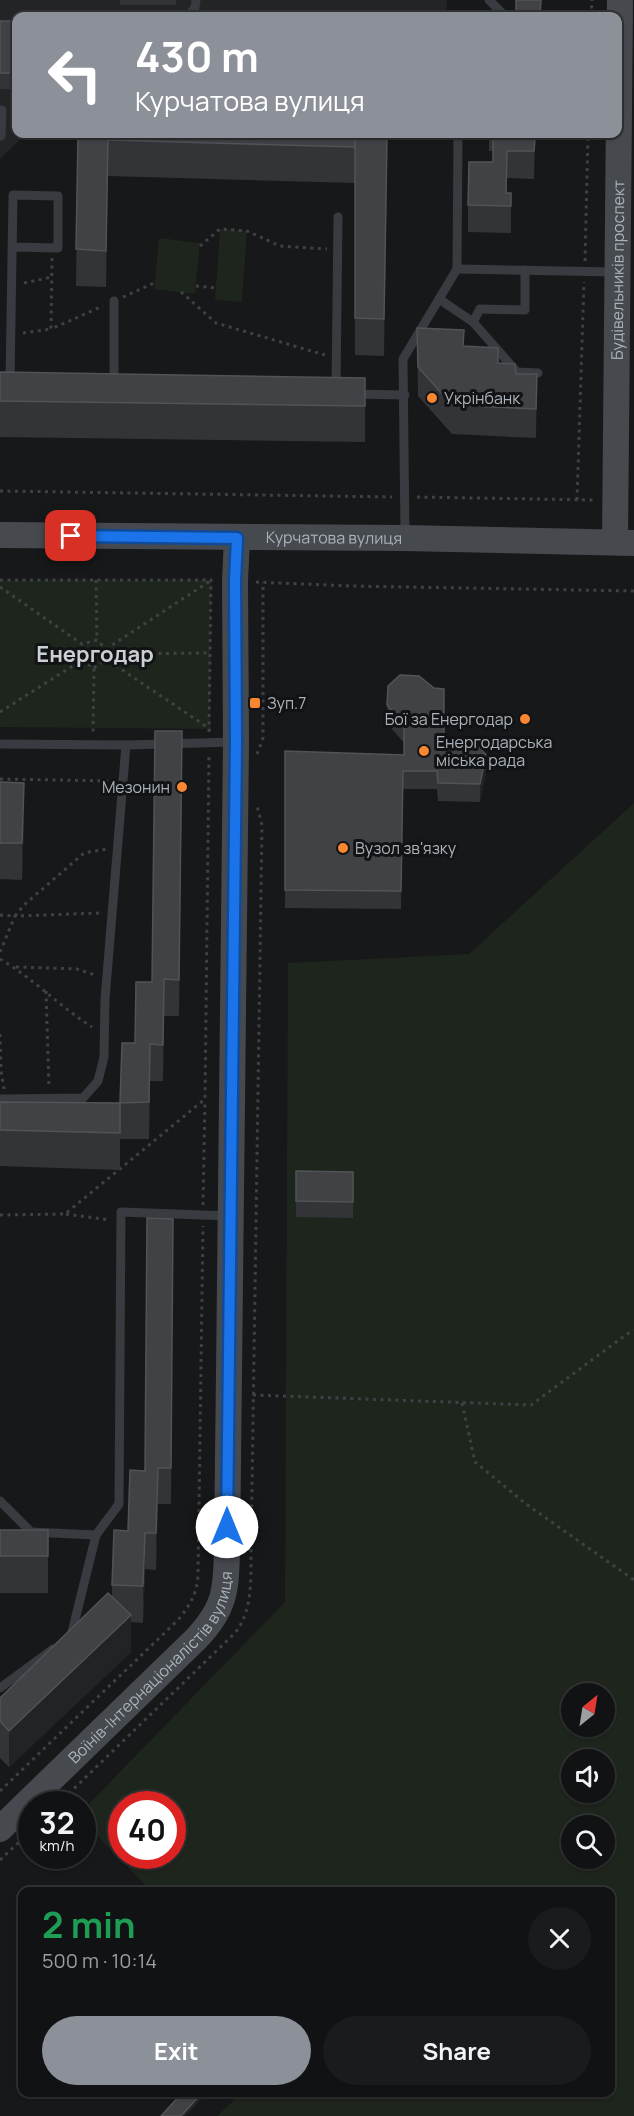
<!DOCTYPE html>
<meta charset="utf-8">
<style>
:root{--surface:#111213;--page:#1a1b1c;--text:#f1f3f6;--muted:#9c9ea0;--line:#303233;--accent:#8c9099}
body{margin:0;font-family:Manrope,sans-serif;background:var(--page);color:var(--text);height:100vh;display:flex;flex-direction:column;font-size:22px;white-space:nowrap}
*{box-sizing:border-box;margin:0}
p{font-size:20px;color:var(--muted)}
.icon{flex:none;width:33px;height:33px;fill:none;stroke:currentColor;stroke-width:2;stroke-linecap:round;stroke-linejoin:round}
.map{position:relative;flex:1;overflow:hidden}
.details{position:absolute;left:18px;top:1887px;width:597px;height:210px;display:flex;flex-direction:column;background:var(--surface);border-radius:12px;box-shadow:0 2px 4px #0004,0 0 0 2px var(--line)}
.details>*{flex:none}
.top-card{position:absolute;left:12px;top:12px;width:610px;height:126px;border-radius:12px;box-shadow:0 2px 4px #0004,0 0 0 2px var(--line);background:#8c9099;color:#fff;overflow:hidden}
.needle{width:39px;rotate:30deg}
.fabs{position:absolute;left:561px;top:1683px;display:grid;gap:12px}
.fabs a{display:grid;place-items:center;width:54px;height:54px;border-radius:50%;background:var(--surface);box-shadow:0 2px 4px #0004,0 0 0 2px var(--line);font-size:30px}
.speed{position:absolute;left:18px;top:1791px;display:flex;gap:12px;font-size:30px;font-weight:700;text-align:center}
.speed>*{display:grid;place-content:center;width:78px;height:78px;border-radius:50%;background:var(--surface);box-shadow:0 2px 4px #0004,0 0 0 2px var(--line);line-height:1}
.speed small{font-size:15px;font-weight:400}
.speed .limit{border:9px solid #d22;background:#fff;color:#111}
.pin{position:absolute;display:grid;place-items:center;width:51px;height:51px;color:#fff;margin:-26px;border-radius:12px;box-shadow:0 3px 9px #0006}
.me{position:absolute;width:66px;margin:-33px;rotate:0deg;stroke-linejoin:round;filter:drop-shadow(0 0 4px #0008)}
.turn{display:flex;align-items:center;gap:21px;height:126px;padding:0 24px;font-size:27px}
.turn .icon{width:78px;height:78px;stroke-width:2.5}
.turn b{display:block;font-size:42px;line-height:51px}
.round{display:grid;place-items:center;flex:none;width:63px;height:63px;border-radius:32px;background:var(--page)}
.headline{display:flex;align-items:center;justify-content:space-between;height:102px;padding:0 24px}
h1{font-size:36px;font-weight:700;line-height:45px;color:#1e9e55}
.primary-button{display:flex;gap:12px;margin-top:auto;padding:12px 24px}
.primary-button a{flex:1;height:69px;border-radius:36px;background:var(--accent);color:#fff;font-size:24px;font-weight:700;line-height:69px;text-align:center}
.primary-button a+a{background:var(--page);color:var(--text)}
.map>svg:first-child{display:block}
.built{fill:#232426}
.green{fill:#1e251d;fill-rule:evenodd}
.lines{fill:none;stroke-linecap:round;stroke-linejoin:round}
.path{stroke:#3e4246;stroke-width:3;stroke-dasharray:3 4.5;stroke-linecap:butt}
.lane{stroke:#383b3f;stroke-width:9}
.secondary{stroke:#464a4f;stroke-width:26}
.wall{fill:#333437}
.shaded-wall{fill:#222325}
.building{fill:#404245;stroke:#505457;stroke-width:1.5}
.route-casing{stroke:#114b97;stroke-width:15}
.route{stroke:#1a73e8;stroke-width:10}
.poi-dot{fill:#f98630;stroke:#121314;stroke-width:2}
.labels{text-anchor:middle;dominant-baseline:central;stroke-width:6;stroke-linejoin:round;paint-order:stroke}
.street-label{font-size:16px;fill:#a9b2ba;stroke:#121314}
.poi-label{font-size:16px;fill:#a9b2ba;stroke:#121314;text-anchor:start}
.district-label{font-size:22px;font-weight:bold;fill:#cad0d5;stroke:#121314}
</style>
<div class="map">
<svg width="634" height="2116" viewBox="0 0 634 2116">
<rect width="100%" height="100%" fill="#171819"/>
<!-- built -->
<path class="built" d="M0 0H447L446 16H16V134H26L0 159Z"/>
<!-- green -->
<g class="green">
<path d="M220 229 247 231 242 302 215 300Z"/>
<path d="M159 238 200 243 195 294 154 289Z"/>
<path d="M0 580H211L210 729 0 727Z"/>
<path d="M634 803V2116H217L242 2093 610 2092V1892L151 1891 83 1821 82 1811 285 1602 288 963 469 954ZM572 1694H604V1726H572ZM572 1760H604V1792H572ZM122 1804H172V1856H122ZM572 1826H604V1858H572Z"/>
</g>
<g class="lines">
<!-- path -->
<g class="path">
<path d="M591 16 592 0"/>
<path d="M200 246 220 229 247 231 280 246 327 249"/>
<path d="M52 258 51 329 103 306"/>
<path d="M585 261 588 134"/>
<path d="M24 283 52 277"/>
<path d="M196 286 216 288"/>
<path d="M181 292 216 323 325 355"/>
<path d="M123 297 154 283"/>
<path d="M23 333 51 329"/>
<path d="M0 491 392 497"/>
<path d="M417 497 596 500"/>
<path d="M577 500 584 282"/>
<path d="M0 580H211L209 732"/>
<path d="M96 580 97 640"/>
<path d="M256 582 350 586 634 591"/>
<path d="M0 587 82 644 97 640 106 649V659L210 729"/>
<path d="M106 649 210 581"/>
<path d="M106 654 210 653"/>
<path d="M82 660 94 668 93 734"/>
<path d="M94 668 106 659"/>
<path d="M0 712 82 660V644"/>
<path d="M257 754 263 738V582"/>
<path d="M0 779 112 781"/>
<path d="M0 915 15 916 24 905 84 853 107 849"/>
<path d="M0 952 15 916 101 913"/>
<path d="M0 959C33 978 60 1007 92 1027"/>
<path d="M16 967 77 969 95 975"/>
<path d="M46 991 49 1088"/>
<path d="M0 1034 1 1071 4 1089"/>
<path d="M203 1205 205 1100"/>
<path d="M66 1214 110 1220"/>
<path d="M0 1215 65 1214 205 1099 209 753"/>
<path d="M253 1395 531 1405 627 1334 634 1331"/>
<path d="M462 1403 475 1462 526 1504 634 1580"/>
<path d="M0 1791 178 1620C190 1605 197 1594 198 1575L203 1226"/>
<path d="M58 1804 235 1633C252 1612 251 1581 251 1555L262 825 257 806"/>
<path d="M0 1860 32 1830"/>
</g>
<!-- lane -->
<g class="lane">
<path d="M489 0 505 16"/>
<path d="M188 16 195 8 196 0"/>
<path d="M0 110H2L1 136"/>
<path d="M457 269 616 272"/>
<path d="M439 299 473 322 517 372 538 373"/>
<path d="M473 322 480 309 525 310V270"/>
<path d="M10 382 13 195 58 196V248L12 247"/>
<path d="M114 386V301"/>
<path d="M336 388 338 217"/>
<path d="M353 394 405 395"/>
<path d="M405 536 403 359 457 269 458 134"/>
<path d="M0 744 126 745"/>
<path d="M0 1099 83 1098 98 1081 104 1057 105 999 126 745 235 742"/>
<path d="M0 1501 31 1532 96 1535"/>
<path d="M69 1637 71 1636 96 1535 119 1504 121 1212 230 1216"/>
<path d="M0 1688 53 1649"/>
</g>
<!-- secondary -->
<g class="secondary">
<path id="s1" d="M0 535 405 538 634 543"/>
<path id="s2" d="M615 542 620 0"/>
<path id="s3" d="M0 1829 197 1638C225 1608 226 1591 227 1551L236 742 235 581 237 538"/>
</g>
</g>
<!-- wall -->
<g class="wall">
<rect x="120" y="0" width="56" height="5"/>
<rect x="0" y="21" width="16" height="68"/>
<path d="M78 134 355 146 387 174 384 356 355 355V183L108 176V170L106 287 76 286Z"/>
<path d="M489 134H528V139H535L534 179 507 178V193H511V233L468 232V205L493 162V151H489Z"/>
<path d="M417 328 464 346 498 363 516 374H537L536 438 452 434 418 396Z"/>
<path d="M0 372 365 378V442L0 437Z"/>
<path d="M388 686 444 742 486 772 480 802 438 801 437 789H403L401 909 285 908V751L404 755V743L387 723Z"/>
<path d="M182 768 179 1016H164L163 1081H150L149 1139H120V1170L0 1166V1102L120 1103 152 982Z"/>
<path d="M0 782 24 819 22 880 0 879Z"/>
<path d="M296 1171 353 1172V1218L296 1217Z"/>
<path d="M173 1219 171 1504H158L156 1570 145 1569 143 1623 131 1622V1652L9 1767 0 1758V1698L112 1596V1585L145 1471Z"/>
<rect x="0" y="1530" width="48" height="63"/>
</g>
<!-- shaded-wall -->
<g class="shaded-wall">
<path d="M108 134V170L106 287V251Z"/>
<path d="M387 137V174L384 356V319Z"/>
<path d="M486 755V772L480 802V784Z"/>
<path d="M24 783V819L22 880V843Z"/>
<path d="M164 979V1016L163 1081V1045Z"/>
<path d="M150 1044V1081L149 1139V1102Z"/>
<path d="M158 1468V1504L156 1570V1533Z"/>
<path d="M145 1533V1569L143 1623V1586Z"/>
<path d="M131 1615V1652L9 1767V1731Z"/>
<path d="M203 2092H208L186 2116H181Z"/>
</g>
<!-- building -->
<g class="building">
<path d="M516 0H541L540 16H516Z"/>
<rect x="0" y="21" width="16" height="52"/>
<path d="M78 134H108L106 251 76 249Z"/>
<path d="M108 134H355V147L108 140Z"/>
<path d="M493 134H527V139H535L534 151H507L506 193H511V206L468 205 469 162H493Z"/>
<path d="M355 136 387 137 384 319 355 318Z"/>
<path d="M417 328 464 330 463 346 498 348V363L515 364 516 374H537L536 409 452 405 418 367Z"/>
<path d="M0 372 365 378V406L0 401Z"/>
<path d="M400 675 419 676 434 688 444 689V742L474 741 486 755 480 784 438 783 437 771H403L401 891 285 890V751L404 755V726L387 705 388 686Z"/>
<path d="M155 731H182L179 980 164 979 163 1045 150 1044 149 1102 120 1103 122 1043H135L136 982H152Z"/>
<path d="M0 782 24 783 22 843H0Z"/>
<path d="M0 1102 120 1103V1133L0 1130Z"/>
<path d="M296 1171 353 1172V1202L296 1201Z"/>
<path d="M147 1218 173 1219 171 1468H158L156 1533H145L143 1586 112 1585 114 1530 128 1531 130 1470 145 1471Z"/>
<rect x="0" y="1530" width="48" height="26"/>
<path d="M108 1593 131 1615 9 1731 0 1721V1698Z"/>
<path d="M45 1886 50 1892H39Z"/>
<path d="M183 2092H203L181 2116H161Z"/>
</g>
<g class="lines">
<defs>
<path id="route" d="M71 536 237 538 235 581 236 742 227 1527"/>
</defs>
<!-- route casing -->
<use href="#route" class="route-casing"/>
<!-- route -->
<use href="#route" class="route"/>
</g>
<!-- markers -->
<g class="poi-dot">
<circle cx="432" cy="398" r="6"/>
<rect x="249" y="697" width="12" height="12" rx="3"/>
<circle cx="525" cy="719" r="6"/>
<circle cx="424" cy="751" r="6"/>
<circle cx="182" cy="787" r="6"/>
<circle cx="343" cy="848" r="6"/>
</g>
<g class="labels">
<!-- street labels -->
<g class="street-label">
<text stroke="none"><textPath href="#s2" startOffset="272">Будівельників проспект</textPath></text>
<text stroke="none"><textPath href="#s1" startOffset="334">Курчатова вулиця</textPath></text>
<text stroke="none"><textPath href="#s3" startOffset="224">Воїнів-Інтернаціоналістів вулиця</textPath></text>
</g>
<!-- poi labels -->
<g class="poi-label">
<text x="444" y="398">Укрінбанк</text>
<text x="267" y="703">Зуп.7</text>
<text x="513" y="719" text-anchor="end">Бої за Енергодар</text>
<text x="436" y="742">Енергодарська<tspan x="436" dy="18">міська рада</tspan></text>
<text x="170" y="787" text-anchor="end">Мезонин</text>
<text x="355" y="848">Вузол зв'язку</text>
</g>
<!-- district labels -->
<g class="district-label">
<text x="95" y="654">Енергодар</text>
</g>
</g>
</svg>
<div class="fabs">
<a><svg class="needle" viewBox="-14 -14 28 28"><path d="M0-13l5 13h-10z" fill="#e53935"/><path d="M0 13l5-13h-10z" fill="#9c9ea0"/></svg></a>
<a><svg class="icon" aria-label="sound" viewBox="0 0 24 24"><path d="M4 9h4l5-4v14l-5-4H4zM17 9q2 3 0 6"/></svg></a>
<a><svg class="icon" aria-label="search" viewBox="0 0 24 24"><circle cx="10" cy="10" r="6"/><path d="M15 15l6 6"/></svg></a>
</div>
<div class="speed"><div>32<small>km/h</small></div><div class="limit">40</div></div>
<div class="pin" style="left:71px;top:536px;background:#d93025"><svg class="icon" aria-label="arrive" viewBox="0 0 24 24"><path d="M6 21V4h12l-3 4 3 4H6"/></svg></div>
<svg class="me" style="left:227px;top:1527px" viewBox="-20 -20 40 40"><circle r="19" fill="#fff"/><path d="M0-13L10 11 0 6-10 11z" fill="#1a73e8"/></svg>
<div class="top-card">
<div class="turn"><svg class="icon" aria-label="left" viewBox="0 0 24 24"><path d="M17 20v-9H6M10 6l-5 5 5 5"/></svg><div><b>430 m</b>Курчатова вулиця</div></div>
</div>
<section class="details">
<div class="headline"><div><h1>2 min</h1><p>500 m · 10:14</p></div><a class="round"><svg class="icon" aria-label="close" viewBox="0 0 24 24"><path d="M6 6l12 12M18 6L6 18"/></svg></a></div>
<div class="primary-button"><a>Exit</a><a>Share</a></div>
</section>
</div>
